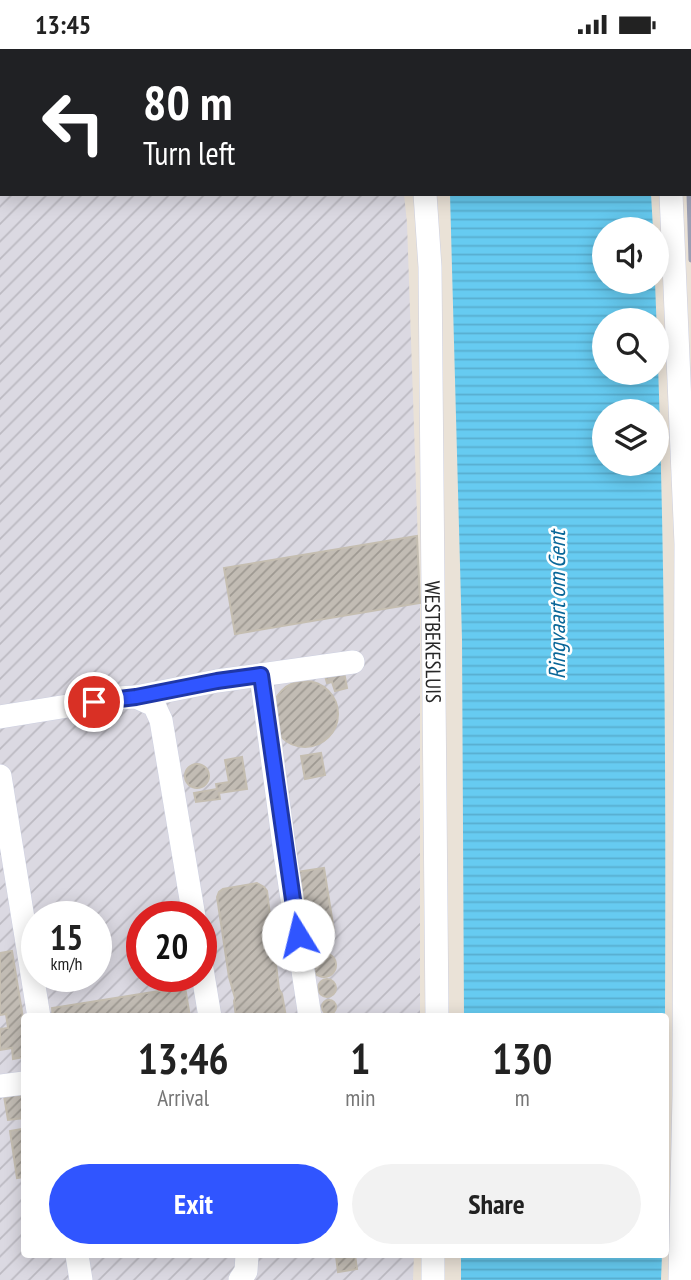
<!DOCTYPE html>
<style>
:root{--surface:#fff;--page:#f2f2f2;--text:#222;--muted:#767676;--accent:#3055ff}
body{margin:0;font-family:"PT Sans Narrow",sans-serif;background:var(--page);color:var(--text);height:100vh;display:flex;flex-direction:column;font-size:26px;white-space:nowrap}
*{box-sizing:border-box;margin:0}
p{font-size:23px;color:var(--muted)}
.icon{flex:none;width:38px;height:38px;fill:none;stroke:currentColor;stroke-width:2;stroke-linecap:round;stroke-linejoin:round}
.map{position:relative;flex:1;overflow:hidden}
.drawer{position:absolute;left:21px;top:964px;width:648px;height:245px;display:flex;flex-direction:column;background:var(--surface);border-radius:7px;box-shadow:0 4px 18px #0003}
.drawer>*{flex:none}
.hud{position:absolute;left:0px;top:0px;width:691px;height:147px;box-shadow:0 4px 18px #0003;background:#202124;color:#fff;overflow:hidden}
.buttons{position:absolute;left:592px;top:168px;display:grid;gap:14px}
.buttons a{display:grid;place-items:center;width:77px;height:77px;border-radius:50%;background:var(--surface);box-shadow:0 4px 18px #0003;font-size:35px}
.speed{position:absolute;left:21px;top:852px;display:flex;gap:14px;font-size:35px;font-weight:700;text-align:center}
.speed>*{display:grid;place-content:center;width:91px;height:91px;border-radius:50%;background:var(--surface);box-shadow:0 4px 18px #0003;line-height:1}
.speed small{font-size:18px;font-weight:400}
.speed .limit{border:10px solid #d22;background:#fff;color:#111}
.pin{position:absolute;display:grid;place-items:center;width:60px;height:60px;color:#fff;margin:-30px;border:4px solid #fff;border-radius:50%;box-shadow:0 2px 7px #0007}
.me{position:absolute;width:77px;margin:-38px;rotate:351deg;stroke-linejoin:round;filter:drop-shadow(0 0 5px #0008)}
.turn{display:flex;align-items:center;gap:24px;height:147px;padding:0 28px;font-size:32px}
.turn .icon{width:91px;height:91px;stroke-width:2.5}
.turn b{display:block;font-size:49px;line-height:60px}
.eta{display:flex;justify-content:space-evenly;align-items:center;height:119px;text-align:center}
.eta b{font-size:42px;font-weight:600;line-height:49px}
.button{display:flex;gap:14px;margin-top:auto;padding:14px 28px}
.button a{flex:1;height:80px;border-radius:42px;background:var(--accent);color:#fff;font-size:28px;font-weight:600;line-height:80px;text-align:center}
.button a+a{background:var(--page);color:var(--text)}
.status{display:flex;justify-content:space-between;align-items:center;height:49px;padding:0 35px;background:var(--surface);direction:ltr}
.status svg{height:19px;fill:currentColor}
.map>svg:first-child{display:block}
.industrial{fill:url(#industrial-furrows);fill-rule:evenodd}
.water{fill:url(#water-rules);fill-rule:evenodd}
.building{fill:url(#building-hatch);stroke:#c5beb1;stroke-width:2}
.lines{fill:none;stroke-linecap:round;stroke-linejoin:round}
.minor-casing{stroke:#cdd0e1;stroke-width:24}
.minor{stroke:#fff;stroke-width:23}
.rail{stroke:#9a9eb2;stroke-width:5}
.route-casing{stroke:#1f37a6;stroke-width:18}
.route{stroke:#3055ff;stroke-width:12}
.labels{text-anchor:middle;dominant-baseline:central;stroke-width:5;stroke-linejoin:round;paint-order:stroke}
.street-label{font-size:21px;fill:#272727;stroke:#fff}
.water-label{font-size:23px;font-style:italic;fill:#096698;stroke:#fff}
</style>
<div class="status"><b>13:45</b><svg viewBox="0 0 49 12"><path d="M0 12V9h3v3zM5 12V6h3v6zM10 12V3h3v9zM15 12V0h3v12zM26 1h20v11H26zM47 4h2v5h-2z"/></svg></div>
<div class="map">
<svg width="691" height="1231" viewBox="0 0 691 1231">
<defs>
<pattern id="industrial-furrows" width="10" height="10" patternUnits="userSpaceOnUse" patternTransform="scale(1.75)"><rect width="10" height="10" fill="#dbd9e2"/><path d="M-1 1l2-2M0 10L10 0M9 11l2-2" fill="none" stroke="#bcbac2"/></pattern>
<pattern id="water-rules" width="6" height="5" patternUnits="userSpaceOnUse" patternTransform="scale(1.75)"><rect width="6" height="5" fill="#66cbf1"/><path d="M0 2.5h6" fill="none" stroke="#58aecf"/></pattern>
<pattern id="building-hatch" width="6" height="6" patternUnits="userSpaceOnUse" patternTransform="scale(1.75)"><rect width="6" height="6" fill="#c2bcb4"/><path d="M-1 1l2-2M0 6l6-6M5 7l2-2" fill="none" stroke="#9e9992"/></pattern>
</defs>
<rect width="100%" height="100%" fill="#eae2d7"/>
<!-- industrial -->
<path class="industrial" d="M0 0H392V2H2V145H404L407 174 420 554V968H24V1206H414L413 1231H0ZM37 868H96V928H37ZM142 868H201V928H142Z"/>
<!-- water -->
<g class="water">
<path d="M450 145H651L653 180H604V233H655C665 478 666 723 665 968H464L462 590ZM604 271H656V324H604ZM604 362H656V415H604Z"/>
<path d="M461 1206H662L661 1231H461Z"/>
</g>
<!-- building -->
<g class="building">
<path d="M417 487 420 554 235 585 224 519Z"/>
<path d="M344 623 347 639 335 642 332 633 327 634 325 627Z"/>
<circle cx="305" cy="665" r="33"/>
<path d="M321 704 325 726 305 730 301 707Z"/>
<path d="M242 708 247 740 219 744 220 750 196 753 194 744 217 740 216 735 229 733 225 711Z"/>
<circle cx="197" cy="727" r="12"/>
<path d="M324 819 334 882 306 887 296 823Z"/>
<path d="M257 834 264 838 267 842 279 940 282 945 286 968H236L234 952 235 949 229 928 217 848 219 843 223 840Z"/>
<path d="M12 902 24 975V1008L13 1010 12 999 0 1001V980L8 979 6 965 0 966V904Z"/>
<circle cx="324" cy="916" r="12"/>
<circle cx="327" cy="939" r="9"/>
<path d="M185 938 190 968H53L52 959Z"/>
<circle cx="329" cy="958" r="7"/>
<path d="M24 1044V1069L8 1071 4 1047Z"/>
<path d="M22 1080 24 1092V1128L17 1129 10 1082Z"/>
<path d="M346 1206H355L357 1220 338 1223 336 1207Z"/>
</g>
<g class="lines">
<defs>
<g id="minor">
<path d="M415 0V2"/>
<path d="M665 0V2"/>
<path id="s1" d="M425 145 430 218 437 968"/>
<path d="M671 145 686 495 684 1046 680 1231"/>
<path d="M261 626 285 804 310 968"/>
<path d="M136 648 217 632 353 613"/>
<path d="M0 668 117 649 136 648 154 656 161 671 194 868"/>
<path d="M0 727 39 968"/>
<path d="M201 914 210 968"/>
<path d="M0 1037 24 1034"/>
<path d="M77 1206 81 1231"/>
<path d="M240 1231 246 1222 247 1206"/>
<path d="M433 1231V1206"/>
</g>
</defs>
<!-- minor casing -->
<use href="#minor" class="minor-casing"/>
<!-- minor -->
<use href="#minor" class="minor"/>
<!-- rail -->
<g class="rail">
<path d="M682 0V2"/>
<path d="M689 145 691 211"/>
</g>
</g>
<g class="lines">
<defs>
<path id="route" d="M94 653 136 648 217 632 261 626 298 886"/>
</defs>
<!-- route casing -->
<use href="#route" class="route-casing"/>
<!-- route -->
<use href="#route" class="route"/>
</g>
<g class="labels">
<!-- street labels -->
<g class="street-label">
<text stroke="none"><textPath href="#s1" startOffset="448">WESTBEKESLUIS</textPath></text>
</g>
<!-- water labels -->
<g class="water-label">
<text transform="translate(556 556) rotate(-90)">Ringvaart om Gent</text>
</g>
</g>
</svg>
<div class="buttons">
<a><svg class="icon" aria-label="sound" viewBox="0 0 24 24"><path d="M4 9h4l5-4v14l-5-4H4zM17 9q2 3 0 6"/></svg></a>
<a><svg class="icon" aria-label="search" viewBox="0 0 24 24"><circle cx="10" cy="10" r="6"/><path d="M15 15l6 6"/></svg></a>
<a><svg class="icon" aria-label="layers" viewBox="0 0 24 24"><path d="M12 4l9 5-9 5-9-5zM3 14l9 5 9-5"/></svg></a>
</div>
<div class="speed"><div>15<small>km/h</small></div><div class="limit">20</div></div>
<div class="pin" style="left:94px;top:653px;background:#d93025"><svg class="icon" aria-label="arrive" viewBox="0 0 24 24"><path d="M6 21V4h12l-3 4 3 4H6"/></svg></div>
<svg class="me" style="left:298px;top:886px" viewBox="-20 -20 40 40"><circle r="19" fill="#fff"/><path d="M0-13L10 11 0 6-10 11z" fill="#3055ff"/></svg>
<div class="hud">
<div class="turn"><svg class="icon" aria-label="left" viewBox="0 0 24 24"><path d="M17 20v-9H6M10 6l-5 5 5 5"/></svg><div><b>80 m</b>Turn left</div></div>
</div>
<section class="drawer">
<div class="eta">
<div><b>13:46</b><p>Arrival</p></div>
<div><b>1</b><p>min</p></div>
<div><b>130</b><p>m</p></div>
</div>
<div class="button"><a>Exit</a><a>Share</a></div>
</section>
</div>
